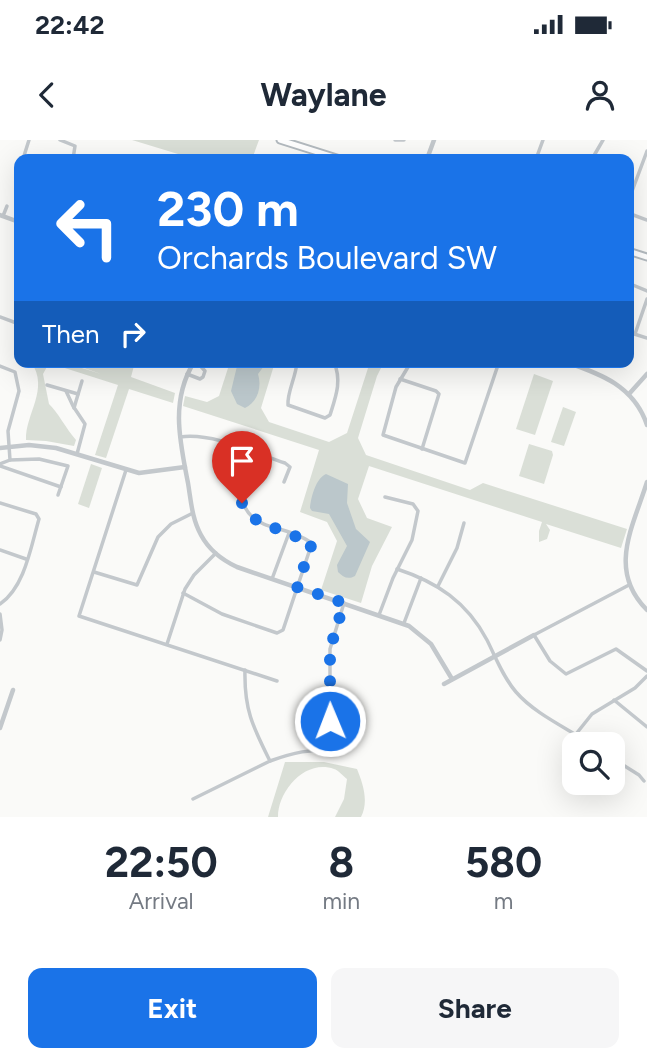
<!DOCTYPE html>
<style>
:root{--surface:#fff;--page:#f6f6f7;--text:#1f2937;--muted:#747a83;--accent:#1a73e8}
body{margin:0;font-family:Figtree,sans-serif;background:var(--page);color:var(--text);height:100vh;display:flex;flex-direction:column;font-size:26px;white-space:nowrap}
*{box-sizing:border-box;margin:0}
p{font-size:23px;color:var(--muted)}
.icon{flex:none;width:38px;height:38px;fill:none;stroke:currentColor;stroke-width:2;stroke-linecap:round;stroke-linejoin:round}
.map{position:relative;height:677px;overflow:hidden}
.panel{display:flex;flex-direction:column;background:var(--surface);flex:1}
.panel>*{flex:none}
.top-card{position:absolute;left:14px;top:14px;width:620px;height:214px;border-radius:14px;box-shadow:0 7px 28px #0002;background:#1a73e8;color:#fff;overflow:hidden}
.controls{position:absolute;left:562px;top:592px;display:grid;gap:14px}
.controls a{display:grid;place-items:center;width:63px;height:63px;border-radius:14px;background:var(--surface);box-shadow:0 7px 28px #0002;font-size:35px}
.pin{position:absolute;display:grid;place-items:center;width:60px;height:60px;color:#fff;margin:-72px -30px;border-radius:50% 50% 50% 0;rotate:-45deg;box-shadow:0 0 7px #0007}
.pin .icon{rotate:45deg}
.me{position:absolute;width:77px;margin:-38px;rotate:359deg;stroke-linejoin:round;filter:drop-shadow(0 0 5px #0008)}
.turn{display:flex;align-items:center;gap:24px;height:147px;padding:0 28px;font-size:32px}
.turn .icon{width:91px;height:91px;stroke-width:2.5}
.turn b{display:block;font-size:49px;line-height:60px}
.then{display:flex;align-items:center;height:66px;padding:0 28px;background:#0003;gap:14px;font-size:26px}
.eta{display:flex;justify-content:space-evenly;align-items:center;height:119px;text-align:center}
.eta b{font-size:42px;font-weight:700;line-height:49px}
.primary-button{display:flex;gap:14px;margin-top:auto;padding:14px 28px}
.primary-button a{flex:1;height:80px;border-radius:14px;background:var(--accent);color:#fff;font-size:28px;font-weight:700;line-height:80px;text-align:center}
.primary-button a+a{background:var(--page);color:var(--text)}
.status{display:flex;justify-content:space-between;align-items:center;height:49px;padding:0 35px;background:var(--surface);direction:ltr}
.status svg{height:19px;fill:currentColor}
header{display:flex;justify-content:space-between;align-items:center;height:91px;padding:0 28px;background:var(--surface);font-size:32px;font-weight:700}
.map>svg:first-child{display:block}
.green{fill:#dadfd7}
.water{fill:#bbc7cb}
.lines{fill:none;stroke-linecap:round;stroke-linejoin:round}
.secondary-casing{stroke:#b3babf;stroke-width:9}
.minor{stroke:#c3c8cc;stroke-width:3.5}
.tertiary{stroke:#c3c8cc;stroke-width:4.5}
.secondary{stroke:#fff;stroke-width:5}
.route{stroke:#1a73e8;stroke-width:12;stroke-dasharray:0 21.6}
</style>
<div class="status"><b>22:42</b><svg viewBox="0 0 49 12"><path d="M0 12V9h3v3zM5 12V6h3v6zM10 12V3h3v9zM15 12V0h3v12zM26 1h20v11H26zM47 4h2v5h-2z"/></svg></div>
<header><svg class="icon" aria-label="back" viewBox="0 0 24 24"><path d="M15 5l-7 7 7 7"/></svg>Waylane<svg class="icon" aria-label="person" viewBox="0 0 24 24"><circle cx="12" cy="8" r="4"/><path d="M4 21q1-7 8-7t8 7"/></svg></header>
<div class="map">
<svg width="647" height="677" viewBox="0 0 647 677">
<rect width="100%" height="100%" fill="#fafaf8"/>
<!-- green -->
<g class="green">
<path d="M132 0H259L252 19H181L178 14Z"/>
<path d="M31 222H63L101 234 67 222H135L131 237 175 253 173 263 129 249 106 318 95 315 118 245 49 223 43 234 49 264C57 271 67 290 76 300L74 306 46 301 26 300C25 274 50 249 31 222Z"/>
<path d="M226 222H275L261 268 269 282 329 302 347 293 369 225 368 222H384L377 236 358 298 366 315 470 350 483 343 627 389 621 408 546 384 550 390 547 399 539 402V391L542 382 369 326 358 359 367 378 392 387 372 426 361 463 321 450 337 401 327 382 300 372 319 310 183 266 185 256 207 262 219 256 229 225Z"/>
<path d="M534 234 553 241 535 295 516 289Z"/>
<path d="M563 267 576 272 564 306 551 302Z"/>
<path d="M529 304 552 311 553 315 544 344 519 336Z"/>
<path d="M91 324 102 328 89 368 78 364Z"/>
<path d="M285 622H324L357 629C363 644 369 661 361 677H335L344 659 347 639C343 636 338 630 334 629 305 619 278 651 278 677H268Z"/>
</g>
<!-- water -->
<g class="water">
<path d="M238 222H267L258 234C262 247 258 262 245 268L237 264 231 251Z"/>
<path d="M326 334 348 344 347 363 356 389 370 402 355 436C348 440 343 437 338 432L337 425 347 406 329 374 312 371 310 368C311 357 316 338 326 334Z"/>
</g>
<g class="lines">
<defs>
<g id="secondary">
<path d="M280 0 340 19"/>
<path d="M628 111 647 117"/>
</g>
</defs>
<!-- secondary casing -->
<use href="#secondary" class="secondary-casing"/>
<!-- minor -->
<g class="minor">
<path d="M60 0 75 6 73 19"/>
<path d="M395 0H404"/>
<path d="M23 19 29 0"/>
<path d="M536 19 543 0"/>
<path d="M592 19 603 0"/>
<path d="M628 62 647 11"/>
<path d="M628 73 647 80"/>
<path d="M3 76 7 66"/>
<path d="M628 143 647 151"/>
<path d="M0 177 19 184"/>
<path d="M628 192 647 198"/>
<path d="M635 194 647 159"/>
<path d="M297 222C296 237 287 252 288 265L325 278 330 275C336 256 342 241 334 222"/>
<path d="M411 222 396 247 383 295 465 323 499 222"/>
<path d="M0 226 15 232 19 251 8 291 10 320 0 324"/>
<path d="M187 234 200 239 203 237 205 231 197 222"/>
<path d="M400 239 436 251 439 254 422 309"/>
<path d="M47 245 78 254"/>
<path d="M66 251 73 266 85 284 77 314"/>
<path d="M74 268 82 241"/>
<path d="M180 297C212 292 255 313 285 323L290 327 284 342"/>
<path d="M10 320 39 319 68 326 58 355"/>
<path d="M0 326 61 347"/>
<path d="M126 330 79 476 277 541"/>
<path d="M0 363 36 374 39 379C31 406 25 447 0 464"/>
<path d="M0 410 26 419"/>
<path d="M397 429C437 442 467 462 487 500 496 518 503 537 516 552 535 574 567 588 591 604"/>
<path d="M94 432 137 445 158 397 171 384 193 373"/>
<path d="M272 439 289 393"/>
<path d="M629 445 534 495 550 521 566 534 616 509 647 531"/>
<path d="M438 446 457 408 464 383"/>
<path d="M183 453 222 474 277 493 283 490 312 403C275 378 247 399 236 340 234 328 232 318 235 307"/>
<path d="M344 463 330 509V581L359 585"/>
<path d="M0 474 2 490 0 500"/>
<path d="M379 475 393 438 412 400 418 371 413 364 385 357"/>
<path d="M404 483 421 438"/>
<path d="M167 504 185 449 194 435 216 413"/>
<path d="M614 560 647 587"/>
<path d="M576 594 592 574 635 548 647 536"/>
<path d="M612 618 639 635 644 641"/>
<path d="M270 621C292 613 312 608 336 611"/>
<path d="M193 659 270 621C253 587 244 570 245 530"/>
</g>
<!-- tertiary -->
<g class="tertiary">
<path d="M427 19 434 0"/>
<path d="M0 75 19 82"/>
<path d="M194 222C170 261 180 302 188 343 191 361 192 379 201 395 209 410 222 420 237 427L409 486 431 504 452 539"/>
<path d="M566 222C601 234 634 246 647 285"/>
<path d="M629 254 647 234"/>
<path d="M0 308 29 305 56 308 139 333 185 327"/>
<path d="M647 342C633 387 607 430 647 470"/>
<path d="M444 544 534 495"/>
<path d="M0 588 13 550"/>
</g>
<!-- secondary -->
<use href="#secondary" class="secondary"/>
</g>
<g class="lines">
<!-- route -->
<path class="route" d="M242 363 257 381 312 403 297 447 344 463 330 509V581"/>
</g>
</svg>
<div class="controls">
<a><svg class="icon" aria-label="search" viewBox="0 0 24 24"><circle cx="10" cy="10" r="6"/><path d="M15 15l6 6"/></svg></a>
</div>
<div class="pin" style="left:242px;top:363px;background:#d93025"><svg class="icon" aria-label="arrive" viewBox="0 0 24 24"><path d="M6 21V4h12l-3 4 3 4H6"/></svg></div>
<svg class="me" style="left:330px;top:581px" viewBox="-20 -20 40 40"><circle r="17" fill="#1a73e8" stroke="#fff" stroke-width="3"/><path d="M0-11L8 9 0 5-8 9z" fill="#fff"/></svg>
<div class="top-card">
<div class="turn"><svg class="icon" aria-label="left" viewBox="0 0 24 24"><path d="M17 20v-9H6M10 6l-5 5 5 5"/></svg><div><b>230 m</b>Orchards Boulevard SW</div></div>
<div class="then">Then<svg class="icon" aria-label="right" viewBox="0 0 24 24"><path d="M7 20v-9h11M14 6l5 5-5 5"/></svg></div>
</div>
</div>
<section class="panel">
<div class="eta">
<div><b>22:50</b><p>Arrival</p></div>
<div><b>8</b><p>min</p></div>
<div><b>580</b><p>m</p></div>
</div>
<div class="primary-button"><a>Exit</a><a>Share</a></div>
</section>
